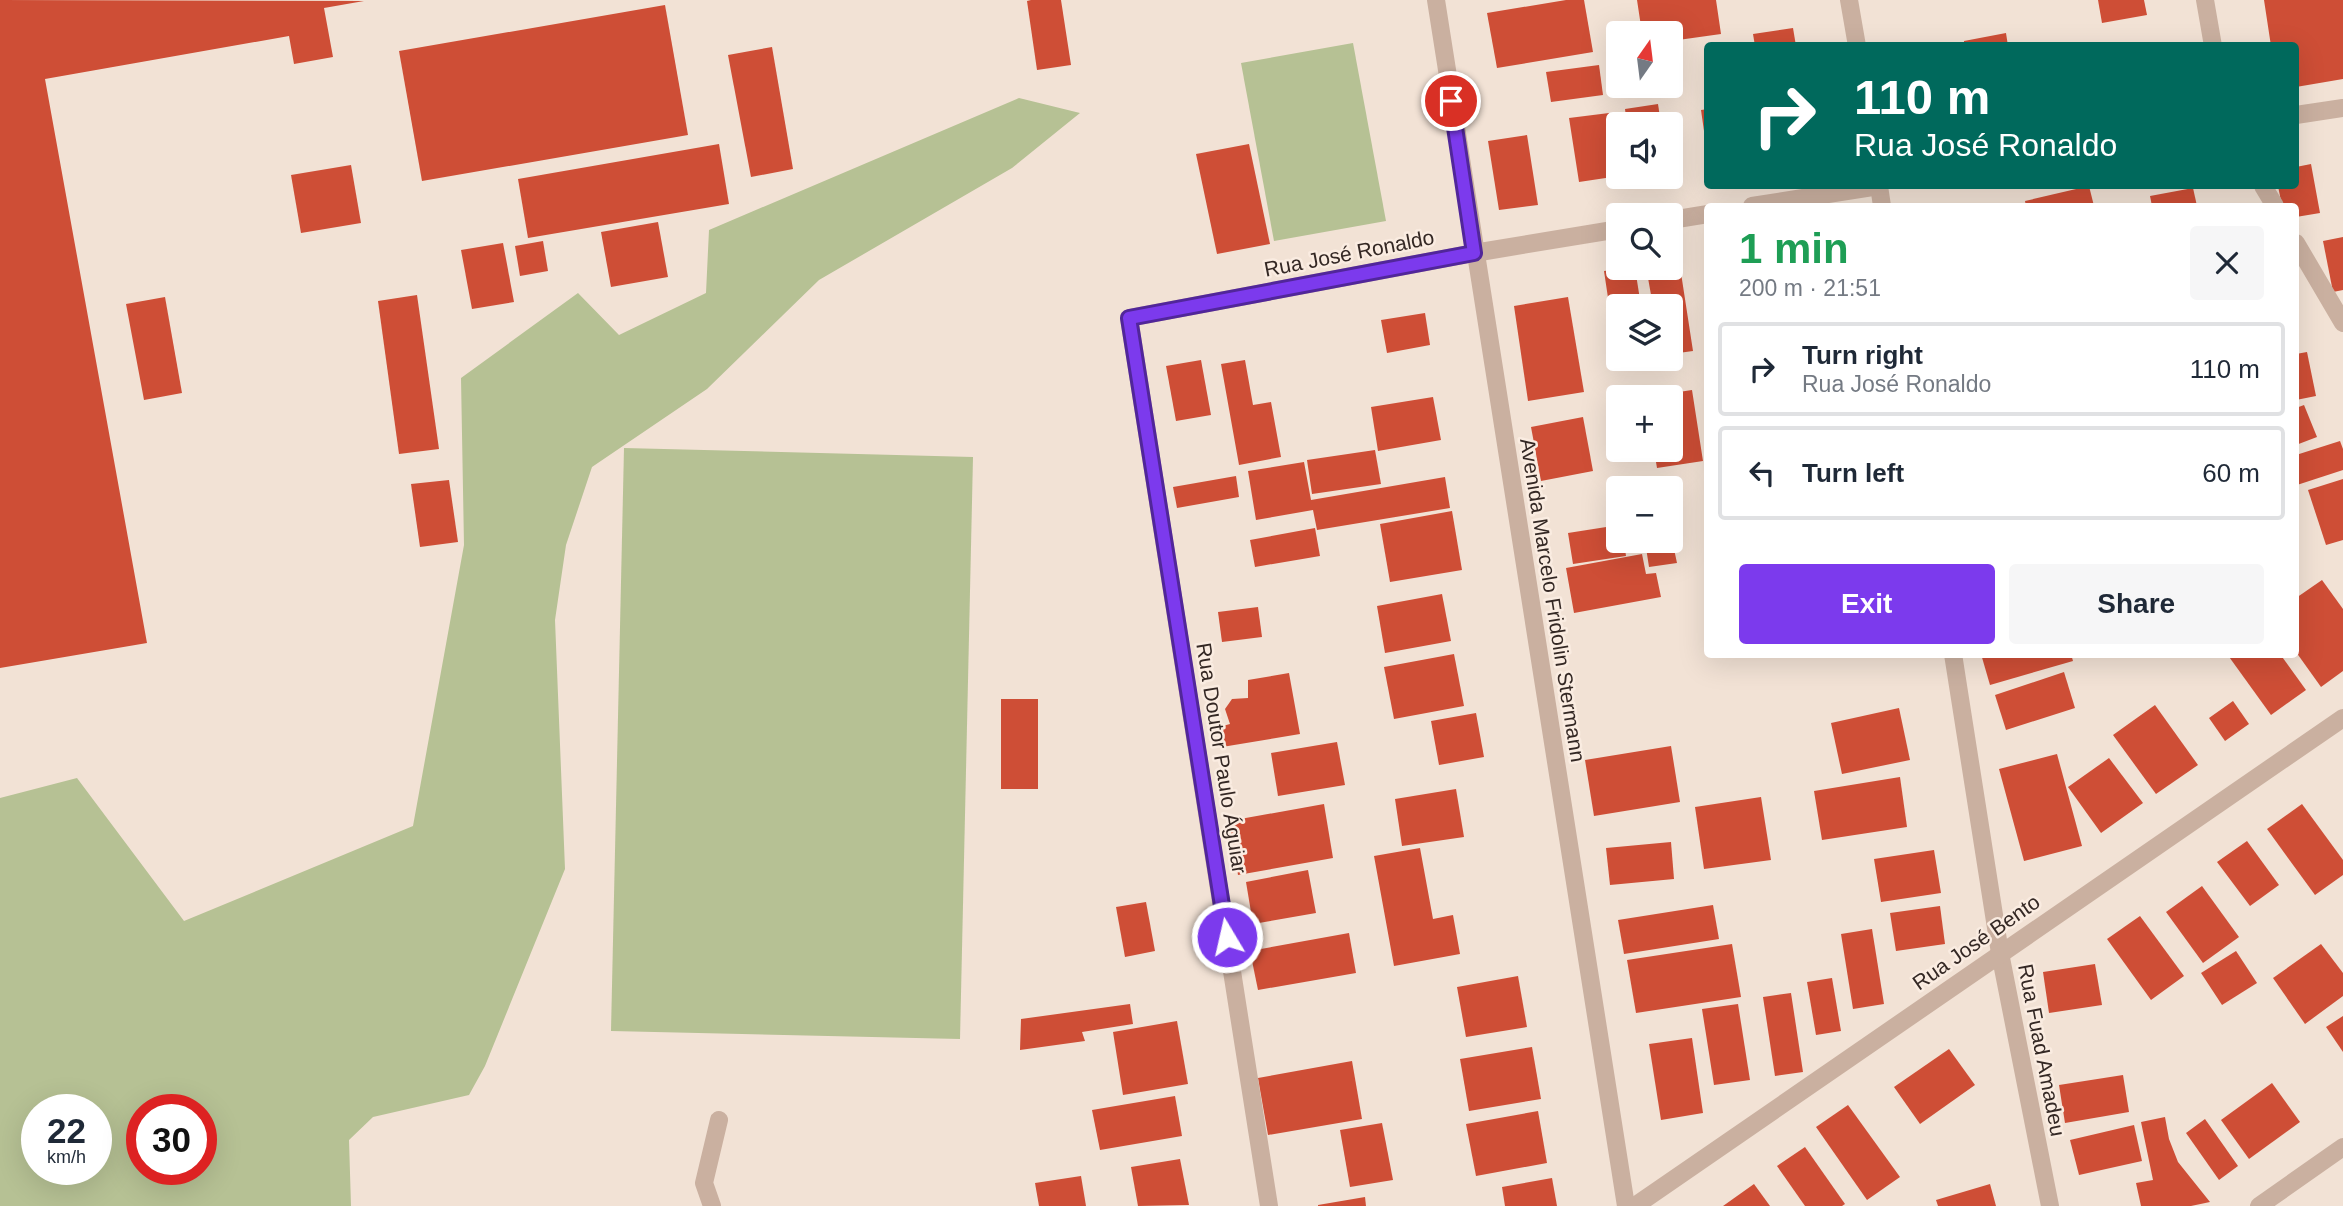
<!DOCTYPE html>
<meta charset="utf-8">
<style>
:root{--surface:#fff;--page:#f6f6f7;--text:#1f2937;--muted:#747a83;--line:#e0e1e3;--accent:#7c3aed}
body{margin:0;font-family:Arial,sans-serif;background:var(--page);color:var(--text);height:100vh;display:flex;flex-direction:column;font-size:26px;white-space:nowrap}
*{box-sizing:border-box;margin:0}
p{font-size:23px;color:var(--muted)}
.icon{flex:none;width:38px;height:38px;fill:none;stroke:currentColor;stroke-width:2;stroke-linecap:round;stroke-linejoin:round}
.map{position:relative;flex:1;overflow:hidden}
.details{position:absolute;left:1704px;top:203px;width:595px;height:455px;display:flex;flex-direction:column;background:var(--surface);border-radius:7px;box-shadow:0 7px 28px #0002}
.details>*{flex:none}
.guide{position:absolute;left:1704px;top:42px;width:595px;height:147px;border-radius:7px;box-shadow:0 7px 28px #0002;background:#00695c;color:#fff;overflow:hidden}
.needle{width:46px;rotate:14deg}
.buttons{position:absolute;left:1606px;top:21px;display:grid;gap:14px}
.buttons a{display:grid;place-items:center;width:77px;height:77px;border-radius:7px;background:var(--surface);box-shadow:0 7px 28px #0002;font-size:35px}
.speed{position:absolute;left:21px;top:1094px;display:flex;gap:14px;font-size:35px;font-weight:700;text-align:center}
.speed>*{display:grid;place-content:center;width:91px;height:91px;border-radius:50%;background:var(--surface);box-shadow:0 7px 28px #0002;line-height:1}
.speed small{font-size:18px;font-weight:400}
.speed .limit{border:10px solid #d22;background:#fff;color:#111}
.pin{position:absolute;display:grid;place-items:center;width:60px;height:60px;color:#fff;margin:-30px;border:4px solid #fff;border-radius:50%;box-shadow:0 2px 7px #0007}
.me{position:absolute;width:77px;margin:-38px;rotate:351deg;stroke-linejoin:round;filter:drop-shadow(0 0 5px #0008)}
.turn{display:flex;align-items:center;gap:24px;height:147px;padding:0 35px;font-size:32px}
.turn .icon{width:91px;height:91px;stroke-width:2.5}
.turn b{display:block;font-size:49px;line-height:60px}
.round{display:grid;place-items:center;flex:none;width:74px;height:74px;border-radius:7px;background:var(--page)}
.summary{display:flex;align-items:center;justify-content:space-between;height:119px;padding:0 35px}
h1{font-size:42px;font-weight:800;line-height:52px;color:#1e9e55}
.button{display:flex;gap:14px;margin-top:auto;padding:14px 35px}
.button a{flex:1;height:80px;border-radius:7px;background:var(--accent);color:#fff;font-size:28px;font-weight:800;line-height:80px;text-align:center}
.button a+a{background:var(--page);color:var(--text)}
ul{padding:0;list-style:none}
li{display:flex;align-items:center;gap:21px;height:94px;margin:0 14px 10px;padding:0 21px;border:4px solid var(--line);border-radius:7px}
li div{flex:1}
li b{display:block;font-size:26px}
li em{font-style:normal}
.map>svg:first-child{display:block}
.green{fill:#b6c194;fill-rule:evenodd}
.building{fill:#ce4e36}
.lines{fill:none;stroke-linecap:round;stroke-linejoin:round}
.minor{stroke:#cab0a0;stroke-width:18}
.route-casing{stroke:#51269a;stroke-width:18}
.route{stroke:#7c3aed;stroke-width:12}
.labels{text-anchor:middle;dominant-baseline:central;stroke-width:5;stroke-linejoin:round;paint-order:stroke}
.street-label{font-size:21px;fill:#342824;stroke:#faece1}
</style>
<div class="map">
<svg width="2343" height="1206" viewBox="0 0 2343 1206">
<rect width="100%" height="100%" fill="#f2e2d5"/>
<!-- green -->
<g class="green">
<path d="M1353 43 1386 221 1274 241 1241 63Z"/>
<path d="M1019 98 1080 113 1012 168 819 280 707 389 592 467 566 545 555 620 565 869 485 1066 469 1095 373 1117 349 1140 351 1206H0V798L77 778 184 921 413 826 464 545 461 378 578 293 619 335 706 293 709 230ZM37 1110H96V1169H37ZM142 1110H201V1169H142Z"/>
<path d="M624 448 973 457 960 1039 611 1031Z"/>
</g>
<!-- building -->
<g class="building">
<path d="M0 0 364 1 324 8 333 57 294 64 289 36 45 79 147 643 0 668Z"/>
<path d="M1031 0H1061L1071 65 1037 70 1027 1Z"/>
<path d="M1566 0H1584L1593 52 1497 68 1487 13Z"/>
<path d="M1637 0H1716L1721 34 1671 41V33H1642Z"/>
<path d="M2098 0H2144L2147 15 2102 23Z"/>
<path d="M2264 0H2343V79L2296 87V46H2271Z"/>
<path d="M665 5 688 135 422 181 399 51Z"/>
<path d="M1793 28 1796 46H1755L1753 34Z"/>
<path d="M2006 33 2008 46H1964V41Z"/>
<path d="M772 47 793 169 751 177 728 55Z"/>
<path d="M1599 65 1603 95 1551 102 1546 72Z"/>
<path d="M1658 104 1661 124H1627L1625 109Z"/>
<path d="M1708 109V145H1706L1701 110Z"/>
<path d="M1609 113 1619 176 1579 182 1569 118Z"/>
<path d="M1527 135 1538 205 1499 210 1488 141Z"/>
<path d="M719 144 729 204 528 238 518 179Z"/>
<path d="M1249 144 1270 244 1217 254 1196 154Z"/>
<path d="M2311 164 2320 213 2296 217V206H2282L2278 186H2296V167Z"/>
<path d="M351 165 361 223 301 233 291 175Z"/>
<path d="M2089 186 2094 206H2026L2025 201Z"/>
<path d="M2193 188 2197 206H2152L2150 196Z"/>
<path d="M658 222 668 277 611 287 601 232Z"/>
<path d="M2343 237V290L2333 292 2323 241Z"/>
<path d="M543 241 548 271 520 276 515 246Z"/>
<path d="M503 243 514 302 472 309 461 250Z"/>
<path d="M1626 268H1635L1641 306H1619L1617 358 1604 271Z"/>
<path d="M1681 273 1693 351 1671 354V306H1653L1648 278Z"/>
<path d="M417 295 439 449 399 454 378 301Z"/>
<path d="M165 297 182 393 144 400 126 304Z"/>
<path d="M1568 297 1584 392 1528 401 1514 306Z"/>
<path d="M1425 313 1430 345 1387 353 1381 320Z"/>
<path d="M2307 352 2316 396 2296 400V354Z"/>
<path d="M1201 360 1211 415 1176 421 1166 366Z"/>
<path d="M1245 360 1253 405 1271 402 1281 457 1239 465 1221 364Z"/>
<path d="M1692 390 1703 461 1657 468 1654 450H1671V397L1652 396Z"/>
<path d="M1433 397 1441 440 1378 451 1371 407Z"/>
<path d="M2304 405 2317 437 2296 445V408Z"/>
<path d="M1583 417 1593 471 1541 481 1531 427Z"/>
<path d="M2340 441 2343 449V470L2297 485 2296 455Z"/>
<path d="M1375 450 1381 484 1312 494 1307 460Z"/>
<path d="M1304 462 1311 500 1445 477 1450 508 1317 530 1313 510 1256 520 1248 471Z"/>
<path d="M1236 476 1239 497 1177 508 1173 487Z"/>
<path d="M2343 479V540L2326 545 2308 490Z"/>
<path d="M449 480 458 542 420 547 411 484Z"/>
<path d="M1452 511 1462 570 1390 582 1380 524Z"/>
<path d="M1619 525V541H1624L1626 556 1573 564 1568 533Z"/>
<path d="M1315 528 1320 556 1255 567 1250 540Z"/>
<path d="M1671 535 1677 563 1649 567 1645 541H1671Z"/>
<path d="M1642 554 1646 574 1656 573 1661 597 1574 613 1566 568Z"/>
<path d="M2322 580 2343 609V671L2321 687 2296 652V598Z"/>
<path d="M1442 594 1451 641 1385 653 1377 606Z"/>
<path d="M1258 607 1262 637 1222 642 1218 612Z"/>
<path d="M1454 654 1464 706 1394 719 1384 667Z"/>
<path d="M1981 654H2071L2073 661 1990 685Z"/>
<path d="M2227 654H2280L2306 690 2271 715Z"/>
<path d="M2064 672 2075 708 2006 730 1995 695Z"/>
<path d="M1289 673 1300 734 1222 747 1219 727 1230 724 1225 709 1232 699 1248 698V680Z"/>
<rect x="1001" y="699" width="37" height="90"/>
<path d="M2233 701 2249 724 2225 741 2209 718Z"/>
<path d="M2155 705 2198 765 2156 794 2113 735Z"/>
<path d="M1899 708 1910 760 1842 774 1831 723Z"/>
<path d="M1476 713 1484 757 1439 765 1431 721Z"/>
<path d="M1337 742 1345 785 1278 796 1271 753Z"/>
<path d="M1671 746 1680 802 1594 816 1585 760Z"/>
<path d="M2057 754 2082 846 2024 861 1999 769Z"/>
<path d="M2109 758 2143 803 2101 833 2068 787Z"/>
<path d="M1900 777 1907 827 1822 840 1814 791Z"/>
<path d="M1456 789 1464 837 1402 846 1395 799Z"/>
<path d="M1761 797 1771 860 1704 869 1695 807Z"/>
<path d="M1324 804 1333 858 1238 875 1229 821Z"/>
<path d="M2302 804 2343 860V875L2315 895 2267 829Z"/>
<path d="M2247 841 2279 885 2250 906 2217 862Z"/>
<path d="M1671 842 1674 879 1610 885 1606 848Z"/>
<path d="M1420 848 1433 919 1453 915 1460 954 1394 966 1374 856Z"/>
<path d="M1934 850 1941 893 1881 902 1874 859Z"/>
<path d="M1308 870 1316 913 1253 924 1246 882Z"/>
<path d="M2202 886 2239 937 2203 963 2166 912Z"/>
<path d="M1146 902 1155 951 1125 957 1116 907Z"/>
<path d="M1713 905 1719 939 1624 954 1618 920Z"/>
<path d="M1940 906 1945 944 1896 951 1890 913Z"/>
<path d="M2140 916 2184 976 2151 1000 2107 939Z"/>
<path d="M1872 929 1884 1004 1853 1009 1841 934Z"/>
<path d="M1349 933 1356 973 1258 990 1250 951Z"/>
<path d="M1732 944 1741 997 1636 1013 1627 960Z"/>
<path d="M2321 944 2343 973V996L2305 1024 2273 978Z"/>
<path d="M2236 951 2257 983 2222 1005 2201 973Z"/>
<path d="M2095 964 2102 1005 2049 1013 2043 972Z"/>
<path d="M1518 976 1527 1027 1466 1037 1457 987Z"/>
<path d="M1832 978 1841 1031 1816 1035 1807 982Z"/>
<path d="M1791 993 1803 1072 1775 1076 1763 997Z"/>
<path d="M1130 1004 1133 1024 1082 1032 1085 1041 1020 1050 1021 1019Z"/>
<path d="M1738 1004 1750 1080 1714 1085 1702 1009Z"/>
<path d="M2343 1016V1052L2326 1027Z"/>
<path d="M1177 1021 1188 1084 1123 1095 1113 1032Z"/>
<path d="M1692 1038 1703 1113 1661 1120 1649 1044Z"/>
<path d="M1532 1047 1541 1099 1469 1111 1460 1059Z"/>
<path d="M1949 1049 1975 1085 1920 1124 1894 1087Z"/>
<path d="M1352 1061 1362 1119 1268 1135 1258 1078Z"/>
<path d="M2123 1075 2129 1112 2065 1123 2059 1085Z"/>
<path d="M2272 1083 2300 1122 2249 1159 2221 1120Z"/>
<path d="M1175 1096 1182 1136 1100 1150 1092 1110Z"/>
<path d="M1848 1105 1900 1177 1867 1200 1816 1127Z"/>
<path d="M1538 1111 1547 1163 1476 1176 1466 1124Z"/>
<path d="M2165 1117 2169 1139 2178 1162 2210 1202 2191 1206H2141L2136 1183 2153 1180 2141 1122Z"/>
<path d="M2205 1119 2238 1166 2219 1180 2186 1133Z"/>
<path d="M1382 1123 1393 1180 1350 1187 1340 1130Z"/>
<path d="M2134 1125 2142 1161 2079 1175 2070 1140Z"/>
<path d="M1805 1147 1845 1204 1842 1206H1805L1777 1166Z"/>
<path d="M1180 1159 1189 1205 1138 1206 1131 1167Z"/>
<path d="M1081 1176 1086 1206H1039L1035 1183Z"/>
<path d="M1552 1178 1557 1206H1505L1502 1187Z"/>
<path d="M1754 1184 1770 1206H1723Z"/>
<path d="M1990 1184 1996 1206H1938L1936 1200Z"/>
<path d="M1365 1197 1366 1206H1318V1205Z"/>
</g>
<g class="lines">
<!-- minor -->
<g class="minor">
<path d="M1436 0 1626 1206"/>
<path d="M1849 0 1857 46"/>
<path d="M2205 0 2213 46"/>
<path d="M2296 115 2343 108"/>
<path d="M1879 186 1882 206"/>
<path d="M2263 186 2275 206"/>
<path d="M1752 206 1879 186"/>
<path d="M1671 220 1708 214"/>
<path d="M2296 243 2343 323"/>
<path d="M1953 654 2000 953 2050 1206"/>
<path d="M712 1206 704 1183 719 1120"/>
<path d="M1269 1206 1129 318 1474 253 1619 229"/>
<path d="M1635 1206 2343 718"/>
<path d="M2259 1206 2343 1147"/>
</g>
</g>
<g class="lines">
<defs>
<path id="route" d="M1227 937 1129 318 1474 253 1451 101"/>
</defs>
<!-- route casing -->
<use href="#route" class="route-casing"/>
<!-- route -->
<use href="#route" class="route"/>
</g>
<g class="labels">
<!-- street labels -->
<g class="street-label">
<text transform="translate(1349 253) rotate(-11)">Rua José Ronaldo</text>
<text transform="translate(1553 600) rotate(81)">Avenida Marcelo Fridolin Stermann</text>
<text transform="translate(1222 758) rotate(81)">Rua Doutor Paulo Águiar</text>
<text transform="translate(1976 942) rotate(-35)">Rua José Bento</text>
<text transform="translate(2042 1050) rotate(79)">Rua Fuad Amadeu</text>
</g>
</g>
</svg>
<div class="buttons">
<a><svg class="needle" viewBox="-14 -14 28 28"><path d="M0-13l5 13h-10z" fill="#e53935"/><path d="M0 13l5-13h-10z" fill="#747a83"/></svg></a>
<a><svg class="icon" aria-label="sound" viewBox="0 0 24 24"><path d="M4 9h4l5-4v14l-5-4H4zM17 9q2 3 0 6"/></svg></a>
<a><svg class="icon" aria-label="search" viewBox="0 0 24 24"><circle cx="10" cy="10" r="6"/><path d="M15 15l6 6"/></svg></a>
<a><svg class="icon" aria-label="layers" viewBox="0 0 24 24"><path d="M12 4l9 5-9 5-9-5zM3 14l9 5 9-5"/></svg></a>
<a>+</a>
<a>−</a>
</div>
<div class="speed"><div>22<small>km/h</small></div><div class="limit">30</div></div>
<div class="pin" style="left:1451px;top:101px;background:#d93025"><svg class="icon" aria-label="arrive" viewBox="0 0 24 24"><path d="M6 21V4h12l-3 4 3 4H6"/></svg></div>
<svg class="me" style="left:1227px;top:937px" viewBox="-20 -20 40 40"><circle r="17" fill="#7c3aed" stroke="#fff" stroke-width="3"/><path d="M0-11L8 9 0 5-8 9z" fill="#fff"/></svg>
<div class="guide">
<div class="turn"><svg class="icon" aria-label="right" viewBox="0 0 24 24"><path d="M7 20v-9h11M14 6l5 5-5 5"/></svg><div><b>110 m</b>Rua José Ronaldo</div></div>
</div>
<section class="details">
<div class="summary"><div><h1>1 min</h1><p>200 m · 21:51</p></div><a class="round"><svg class="icon" aria-label="close" viewBox="0 0 24 24"><path d="M6 6l12 12M18 6L6 18"/></svg></a></div>
<ul>
<li><svg class="icon" aria-label="right" viewBox="0 0 24 24"><path d="M7 20v-9h11M14 6l5 5-5 5"/></svg><div><b>Turn right</b><p>Rua José Ronaldo</p></div><em>110 m</em></li>
<li><svg class="icon" aria-label="left" viewBox="0 0 24 24"><path d="M17 20v-9H6M10 6l-5 5 5 5"/></svg><div><b>Turn left</b></div><em>60 m</em></li>
</ul>
<div class="button"><a>Exit</a><a>Share</a></div>
</section>
</div>
